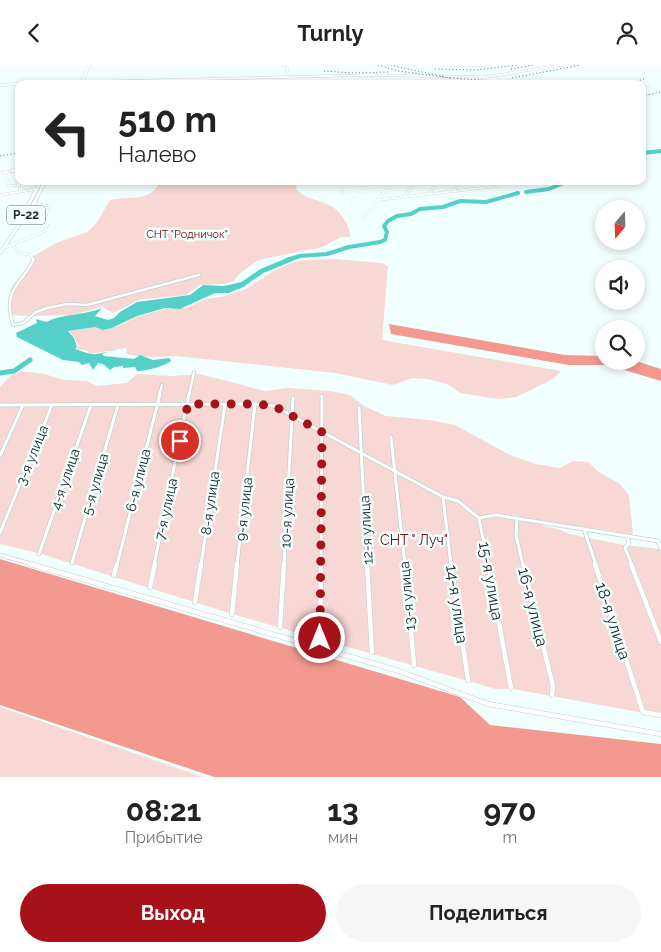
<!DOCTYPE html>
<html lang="ru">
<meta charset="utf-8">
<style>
:root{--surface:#fff;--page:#f6f6f6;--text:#222;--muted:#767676;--accent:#a7111a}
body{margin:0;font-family:Raleway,sans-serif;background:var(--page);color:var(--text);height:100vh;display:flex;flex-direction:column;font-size:19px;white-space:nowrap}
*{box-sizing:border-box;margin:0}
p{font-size:16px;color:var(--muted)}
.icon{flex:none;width:28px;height:28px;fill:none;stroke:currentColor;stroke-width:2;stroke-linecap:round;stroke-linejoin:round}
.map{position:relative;height:712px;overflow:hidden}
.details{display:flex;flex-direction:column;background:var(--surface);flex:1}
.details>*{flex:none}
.guide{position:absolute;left:15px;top:15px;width:631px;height:105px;border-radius:10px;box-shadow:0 2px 8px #0003;background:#fff;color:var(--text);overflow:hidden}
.needle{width:32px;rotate:199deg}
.controls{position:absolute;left:595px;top:135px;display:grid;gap:10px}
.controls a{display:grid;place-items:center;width:50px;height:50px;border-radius:50%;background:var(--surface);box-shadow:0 2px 8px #0003;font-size:25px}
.pin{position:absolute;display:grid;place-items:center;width:42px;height:42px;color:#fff;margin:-21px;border:2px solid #fff;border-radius:50%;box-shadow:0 1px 5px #0007}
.me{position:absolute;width:55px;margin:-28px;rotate:0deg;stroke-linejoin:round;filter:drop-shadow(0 0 4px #0008)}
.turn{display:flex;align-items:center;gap:18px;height:105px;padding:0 20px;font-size:22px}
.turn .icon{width:65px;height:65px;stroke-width:2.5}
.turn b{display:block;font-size:35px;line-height:42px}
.eta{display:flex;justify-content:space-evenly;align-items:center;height:85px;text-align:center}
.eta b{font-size:30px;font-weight:700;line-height:35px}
.action{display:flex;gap:10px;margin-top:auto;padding:10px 20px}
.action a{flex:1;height:58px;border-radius:30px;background:var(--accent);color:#fff;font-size:20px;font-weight:700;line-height:58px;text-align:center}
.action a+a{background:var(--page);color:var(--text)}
header{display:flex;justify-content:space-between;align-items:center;height:65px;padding:0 20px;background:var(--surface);font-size:22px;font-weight:700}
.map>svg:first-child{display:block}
.green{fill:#f7d8d4}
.forest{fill:#f49990}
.water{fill:#54d0c9}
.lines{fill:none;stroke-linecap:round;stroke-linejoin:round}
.river-far2{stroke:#54d0c9;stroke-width:3}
.river-far1{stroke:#54d0c9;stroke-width:4}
.river{stroke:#54d0c9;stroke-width:5}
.minor-far3-casing{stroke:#bfd1cf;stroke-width:2.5}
.minor-far2-casing{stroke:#bfd1cf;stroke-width:4}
.minor-far1-casing{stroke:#bfd1cf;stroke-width:4.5}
.minor-casing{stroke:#bfd1cf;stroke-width:5.5}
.secondary-casing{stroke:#bfd1cf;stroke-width:3}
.trunk-far1-casing{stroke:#bfd1cf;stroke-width:3}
.trunk-casing{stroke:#bfd1cf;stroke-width:4}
.minor-far3{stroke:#fff;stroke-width:2}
.minor-far2{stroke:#fff;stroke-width:2.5}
.minor-far1{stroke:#fff;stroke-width:3}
.minor{stroke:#fff;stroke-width:4.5}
.secondary{stroke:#fff;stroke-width:2.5}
.trunk-far1{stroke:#fff;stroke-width:2.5}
.trunk{stroke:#fff;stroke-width:3}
.rail{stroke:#6c7675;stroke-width:1;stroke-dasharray:1 2.5;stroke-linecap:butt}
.route{stroke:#a7111a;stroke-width:9;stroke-dasharray:0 16.2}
.labels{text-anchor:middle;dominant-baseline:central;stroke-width:5;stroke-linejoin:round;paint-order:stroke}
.far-park-label{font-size:11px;fill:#76080e;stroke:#f1fffe}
.shield{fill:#f1fffe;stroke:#616a69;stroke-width:1}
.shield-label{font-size:12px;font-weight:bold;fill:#232a29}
.street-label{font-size:14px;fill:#232a29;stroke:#f1fffe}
.park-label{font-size:14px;fill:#76080e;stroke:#f1fffe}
.near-street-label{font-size:16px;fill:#232a29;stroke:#f1fffe}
</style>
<header><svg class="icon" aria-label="back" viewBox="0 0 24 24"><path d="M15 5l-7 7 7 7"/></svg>Turnly<svg class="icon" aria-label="person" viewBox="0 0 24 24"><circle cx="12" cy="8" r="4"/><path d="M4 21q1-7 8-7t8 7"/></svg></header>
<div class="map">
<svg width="661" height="712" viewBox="0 0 661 712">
<rect width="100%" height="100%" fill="#f1fffe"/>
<!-- green -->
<g class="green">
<path d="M159 116H297L296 124C309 139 331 132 344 154 348 161 350 164 350 172H341L322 182 258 195 238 210 233 217 223 219 200 220 186 230 139 235 113 248 102 242 73 250 22 251 9 249V231L12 221 28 203 32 192 56 178 87 167 96 159 110 135C126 131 155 137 159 116Z"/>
<path d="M334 194 382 198 388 201 382 275 561 306 553 314 535 323 516 332 498 334 460 328 447 319 427 314 412 313 393 320 335 308 176 291C158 292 142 293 126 289L127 284 125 283 90 289 88 286 76 284 78 282 75 273 69 266 95 262 104 265 119 261 136 252 165 244 186 243 206 234 226 231 246 224 277 204 291 198 305 195Z"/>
<path d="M22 306 44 309 64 315 87 316 96 321 127 318 137 309 173 311 200 309 265 326 288 323 331 326 350 330 364 341 386 351 430 355 455 360 510 390 536 399 560 403 573 396 588 397 600 408 619 418 629 430 633 468 631 470 601 464 543 458V461L558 464 569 469 624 480 661 484V651L513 624H496L232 549 38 488 0 479V322L11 310Z"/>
<path d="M0 642 203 712H0Z"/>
</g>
<!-- forest -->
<g class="forest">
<path d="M389 259 565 290 604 291V296H636L661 304V316L608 300H569L391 269Z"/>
<path d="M0 494 460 632 490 660 661 679V712H214L0 640Z"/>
</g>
<!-- water -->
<path class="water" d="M246 216 245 221 229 228H215L180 244 165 243 137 251 112 263 103 265 95 262 68 266 74 273 77 282 75 284C82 286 90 290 96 289 106 288 113 284 125 284L112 285 102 289 104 291 134 294 140 290 153 295 170 293 171 296C165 301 146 306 137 306L135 302 123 303V301L114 302 110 305 103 299 98 298 93 305 89 298 82 300 79 297 63 295 17 272 16 268 37 258 36 254 46 257C63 248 84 251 102 243L95 251 108 255 114 253 120 247 137 237 190 230 203 220 224 221Z"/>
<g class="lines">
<!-- river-far2 -->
<path class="river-far2" d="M653 87 661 86"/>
<!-- river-far1 -->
<g class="river-far1">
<path d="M642 88 661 86"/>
<path d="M526 127 549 124 568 116"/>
<path d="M287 195 300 191 327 189 349 182 380 177 385 175 387 167 384 161 388 156 397 151 411 149 420 144 443 142 460 136 486 137 518 128"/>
</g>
<!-- river -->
<g class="river">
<path d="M240 221 262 206 291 194"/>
<path d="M0 308 14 306 30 295"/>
</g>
<defs>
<g id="minor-far3">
<path d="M283 0 288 4 285 12"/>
<path d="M442 0H487"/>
<path d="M82 17 367 10 486 12 562 0"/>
<path d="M17 106 19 116"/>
<path d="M5 107 9 121 19 120"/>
<path d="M0 108 19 105"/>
<path d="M19 116 20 127"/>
<path d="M454 126 460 116"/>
<path d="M343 128 342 124 349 116"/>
<path d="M429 129 438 116"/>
<path d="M0 130 36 124"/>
<path d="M405 131 416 116"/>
<path d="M378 135 498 121 496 116"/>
<path d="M351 138 371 116"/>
<path d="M364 152 393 116"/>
<path d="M13 180 19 188 31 190 33 195"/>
<path d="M4 183 45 166 48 158 44 156 49 141 34 138"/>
</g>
<g id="minor-far2">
<path d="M34 194C21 221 2 223 13 260L23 258 36 247 47 243 67 239 87 240 199 210"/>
<path d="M159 330 162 320"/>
<path d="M189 330 194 307"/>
</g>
<g id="minor-far1">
<path d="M0 340 255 339 274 341 443 432 458 436 479 453 488 500"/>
<path d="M359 343 367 500"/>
<path d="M391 372 405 500"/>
<path d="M0 391 23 340"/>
<path d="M443 432 451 500"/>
<path d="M479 453 496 450 658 476 661 484"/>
<path d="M517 453 516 470 523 500"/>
<path d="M584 464 596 500"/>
<path d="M0 468 52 340"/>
<path d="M627 471 629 478 625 483 632 500"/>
<path d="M39 489 91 340"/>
<path d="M0 490 35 500"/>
<path d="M72 498 118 340"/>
<path d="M117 500 160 329"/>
<path d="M154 500 189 329"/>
<path d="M201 500 225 340"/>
<path d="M237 500 255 339"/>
<path d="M284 500 293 333"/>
<path d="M321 500 322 331"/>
</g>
<g id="minor">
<path d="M30 499 396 605 488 639 661 669"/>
<path d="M367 499 372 587"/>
<path d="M405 499 414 600"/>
<path d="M451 499 468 615"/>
<path d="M488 499 511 623"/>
<path d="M523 499 553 621 552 630"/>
<path d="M595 499 643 647 661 650"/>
<path d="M631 499 661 577"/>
<path d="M114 510 117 499"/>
<path d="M150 522 155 499"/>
<path d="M195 537 201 499"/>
<path d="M232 549 237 499"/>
<path d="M280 562 284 499"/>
<path d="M320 573 321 499"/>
</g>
<g id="secondary">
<path d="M29 19 82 17"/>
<path d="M0 20 19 19"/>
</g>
<path id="trunk-far1" d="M81 19 89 0"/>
<g id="trunk">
<path d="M12 106 19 103"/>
<path d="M26 144 41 116"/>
<path d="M0 188 34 138 45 116"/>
</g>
</defs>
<!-- minor-far3 casing -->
<use href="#minor-far3" class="minor-far3-casing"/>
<!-- minor-far2 casing -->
<use href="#minor-far2" class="minor-far2-casing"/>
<!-- minor-far1 casing -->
<use href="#minor-far1" class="minor-far1-casing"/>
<!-- minor casing -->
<use href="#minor" class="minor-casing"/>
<!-- secondary casing -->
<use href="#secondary" class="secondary-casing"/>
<!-- trunk-far1 casing -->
<use href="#trunk-far1" class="trunk-far1-casing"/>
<!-- trunk casing -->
<use href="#trunk" class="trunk-casing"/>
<!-- minor-far3 -->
<use href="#minor-far3" class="minor-far3"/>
<!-- minor-far2 -->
<use href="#minor-far2" class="minor-far2"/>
<!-- minor-far1 -->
<use href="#minor-far1" class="minor-far1"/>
<!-- minor -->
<use href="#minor" class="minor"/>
<!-- secondary -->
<use href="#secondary" class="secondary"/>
<!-- trunk-far1 -->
<use href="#trunk-far1" class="trunk-far1"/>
<!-- trunk -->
<use href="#trunk" class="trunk"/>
<!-- rail -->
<g class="rail">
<path d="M378 0 398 6 450 13 390 0"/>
<path d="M435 4 476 5 518 0"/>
<path d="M511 4 534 0"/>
<path d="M324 6 353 8 389 7"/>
<path d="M450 13 540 19"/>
<path d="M512 13 581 0"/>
<path d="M630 19 646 13"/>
<path d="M642 31 661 27"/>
<path d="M0 91 19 88"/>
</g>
</g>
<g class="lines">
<!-- route -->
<path class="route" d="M180 376 188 339H256L274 341 322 367 320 573"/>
</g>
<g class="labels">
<!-- far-park labels -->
<g class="far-park-label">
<text x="187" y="169">СНТ "Родничок"</text>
</g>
<!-- shield labels -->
<rect class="shield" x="7" y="140.5" width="38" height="19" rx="4"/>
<g class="shield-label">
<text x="26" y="150">Р-22</text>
</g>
<!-- street labels -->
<g class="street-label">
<text transform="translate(32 390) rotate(-68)">3-я улица</text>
<text transform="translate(65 414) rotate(-71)">4-я улица</text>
<text transform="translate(138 415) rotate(-76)">6-я улица</text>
<text transform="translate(95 419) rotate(-74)">5-я улица</text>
<text transform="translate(210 438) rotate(-82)">8-я улица</text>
<text transform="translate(166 444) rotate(-78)">7-я улица</text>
<text transform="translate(244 444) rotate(-84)">9-я улица</text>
<text transform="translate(287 448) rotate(-87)">10-я улица</text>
<text transform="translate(366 465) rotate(-93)">12-я улица</text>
<text transform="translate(407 531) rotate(-95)">13-я улица</text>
</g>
<!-- park labels -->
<g class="park-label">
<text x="414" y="475">СНТ " Луч"</text>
</g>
<!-- near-street labels -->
<g class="near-street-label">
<text transform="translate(491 516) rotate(80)">15-я улица</text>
<text transform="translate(457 539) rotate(82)">14-я улица</text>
<text transform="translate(533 542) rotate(76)">16-я улица</text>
<text transform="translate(613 556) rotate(72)">18-я улица</text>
</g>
</g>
</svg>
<div class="controls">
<a><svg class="needle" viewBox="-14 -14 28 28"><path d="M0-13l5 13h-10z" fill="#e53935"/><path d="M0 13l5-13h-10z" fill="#767676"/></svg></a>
<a><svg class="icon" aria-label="sound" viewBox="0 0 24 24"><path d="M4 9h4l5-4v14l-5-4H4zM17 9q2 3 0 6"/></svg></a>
<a><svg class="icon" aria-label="search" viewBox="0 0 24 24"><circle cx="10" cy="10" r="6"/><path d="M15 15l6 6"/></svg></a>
</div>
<div class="pin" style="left:180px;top:376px;background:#d93025"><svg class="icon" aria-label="arrive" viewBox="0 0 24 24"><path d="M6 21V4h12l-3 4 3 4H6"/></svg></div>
<svg class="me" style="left:320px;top:573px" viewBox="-20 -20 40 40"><circle r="17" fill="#a7111a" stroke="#fff" stroke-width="3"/><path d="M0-11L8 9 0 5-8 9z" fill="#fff"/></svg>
<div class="guide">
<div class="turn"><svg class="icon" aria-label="left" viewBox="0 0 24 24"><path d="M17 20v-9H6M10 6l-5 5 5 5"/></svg><div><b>510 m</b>Налево</div></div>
</div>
</div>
<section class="details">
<div class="eta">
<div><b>08:21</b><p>Прибытие</p></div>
<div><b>13</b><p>мин</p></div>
<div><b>970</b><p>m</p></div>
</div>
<div class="action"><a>Выход</a><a>Поделиться</a></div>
</section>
